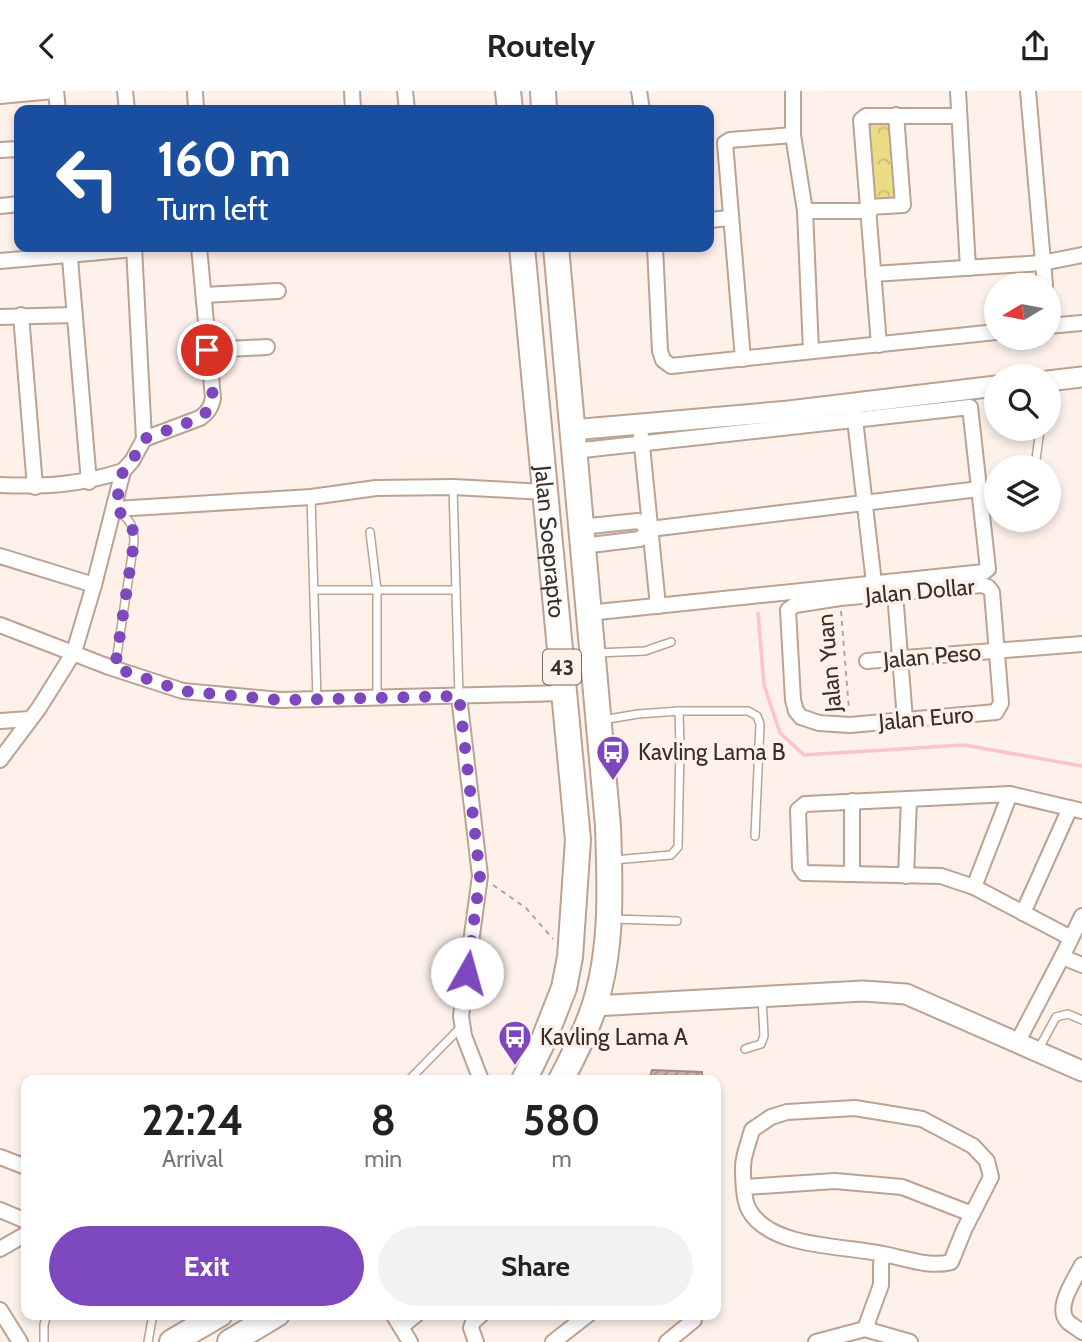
<!DOCTYPE html>
<style>
:root{--surface:#fff;--page:#f2f2f2;--text:#222;--muted:#767676;--accent:#7d47be}
body{margin:0;font-family:Cabin,sans-serif;background:var(--page);color:var(--text);height:100vh;display:flex;flex-direction:column;font-size:26px;white-space:nowrap}
*{box-sizing:border-box;margin:0}
p{font-size:23px;color:var(--muted)}
.icon{flex:none;width:38px;height:38px;fill:none;stroke:currentColor;stroke-width:2;stroke-linecap:round;stroke-linejoin:round}
.map{position:relative;flex:1;overflow:hidden}
.side{position:absolute;left:21px;top:984px;width:700px;height:245px;display:flex;flex-direction:column;background:var(--surface);border-radius:14px;box-shadow:0 4px 10px #0003}
.side>*{flex:none}
.banner{position:absolute;left:14px;top:14px;width:700px;height:147px;border-radius:14px;box-shadow:0 4px 10px #0003;background:#1a4fa0;color:#fff;overflow:hidden}
.needle{width:46px;rotate:260deg}
.tools{position:absolute;left:984px;top:182px;display:grid;gap:14px}
.tools a{display:grid;place-items:center;width:77px;height:77px;border-radius:50%;background:var(--surface);box-shadow:0 4px 10px #0003;font-size:35px}
.pin{position:absolute;display:grid;place-items:center;width:60px;height:60px;color:#fff;margin:-30px;border:4px solid #fff;border-radius:50%;box-shadow:0 2px 7px #0007}
.me{position:absolute;width:77px;margin:-38px;rotate:7deg;stroke-linejoin:round;filter:drop-shadow(0 0 5px #0008)}
.turn{display:flex;align-items:center;gap:24px;height:147px;padding:0 28px;font-size:32px}
.turn .icon{width:91px;height:91px;stroke-width:2.5}
.turn b{display:block;font-size:49px;line-height:60px}
.eta{display:flex;justify-content:space-evenly;align-items:center;height:119px;text-align:center}
.eta b{font-size:42px;font-weight:700;line-height:49px}
.action{display:flex;gap:14px;margin-top:auto;padding:14px 28px}
.action a{flex:1;height:80px;border-radius:42px;background:var(--accent);color:#fff;font-size:28px;font-weight:700;line-height:80px;text-align:center}
.action a+a{background:var(--page);color:var(--text)}
header{display:flex;justify-content:space-between;align-items:center;height:91px;padding:0 28px;background:var(--surface);font-size:32px;font-weight:700}
.map>svg:first-child{display:block}
.park{fill:url(#park-crowns)}
.lines{fill:none;stroke-linecap:round;stroke-linejoin:round}
.stream{stroke:#fdc3cb;stroke-width:3.5}
.building{fill:url(#building-hatch);stroke:#aa8b85;stroke-width:2}
.lane-casing{stroke:#bca291;stroke-width:10}
.street-casing{stroke:#bca291;stroke-width:18}
.secondary-casing{stroke:#bca291;stroke-width:23}
.highway-casing{stroke:#bca291;stroke-width:28}
.path{stroke:#b0a59e;stroke-width:2;stroke-dasharray:5 5;stroke-linecap:butt}
.lane{stroke:#fff;stroke-width:7}
.street{stroke:#fff;stroke-width:14}
.secondary{stroke:#fff;stroke-width:19}
.highway{stroke:#fff;stroke-width:24}
.route{stroke:#7d47be;stroke-width:12;stroke-dasharray:0 21.6}
.labels{text-anchor:middle;dominant-baseline:central;stroke-width:7;stroke-linejoin:round;paint-order:stroke}
.shield{fill:#fdf1ea;stroke:#746962;stroke-width:2}
.shield-label{font-size:21px;font-weight:bold;fill:#392f28}
.street-label{font-size:23px;fill:#392f28;stroke:#fdf1ea}
.poi-label{font-size:23px;fill:#392f28;stroke:#fdf1ea;text-anchor:start}
</style>
<header><svg class="icon" aria-label="back" viewBox="0 0 24 24"><path d="M15 5l-7 7 7 7"/></svg>Routely<svg class="icon" aria-label="share" viewBox="0 0 24 24"><path d="M12 15V3M7 8l5-5 5 5M5 13v7h14v-7"/></svg></header>
<div class="map">
<svg width="1082" height="1251" viewBox="0 0 1082 1251">
<defs>
<pattern id="park-crowns" width="20" height="18" patternUnits="userSpaceOnUse" patternTransform="scale(1.75)"><rect width="20" height="18" fill="#ebdb82"/><path d="M2 6a3 3 0 1 1 6 0M12 15a3 3 0 1 1 6 0" fill="none" stroke="#cabc70"/></pattern>
<pattern id="building-hatch" width="6" height="6" patternUnits="userSpaceOnUse" patternTransform="scale(1.75)"><rect width="6" height="6" fill="#d1b0aa"/><path d="M-1 1l2-2M0 6l6-6M5 7l2-2" fill="none" stroke="#ab908a"/></pattern>
</defs>
<rect width="100%" height="100%" fill="#fdf1ea"/>
<!-- park -->
<path class="park" d="M896 24 903 114 870 116 862 28Z"/>
<g class="lines">
<!-- stream -->
<path class="stream" d="M758 522 764 594 780 642 804 664 964 654 1082 675"/>
</g>
<!-- building -->
<path class="building" d="M652 979 702 981V989H649Z"/>
<g class="lines">
<defs>
<g id="lane">
<path d="M1035 376 1040 338"/>
<path d="M453 396 459 605"/>
<path d="M311 406 317 608"/>
<path d="M370 441 377 499V607"/>
<path d="M314 499H456"/>
<path d="M596 562 645 560 671 551"/>
<path d="M115 577 134 451C134 437 131 428 118 421"/>
<path d="M679 620H748L757 625 760 633 755 745"/>
<path d="M602 629 638 623 679 620 680 656 678 756 671 764 614 769"/>
<path d="M613 828 677 830"/>
<path d="M745 958 761 953 764 945 762 906"/>
<path d="M1038 959 1056 926 1068 923 1082 929"/>
<path d="M409 989 462 935"/>
<path d="M44 1251V1234L47 1223"/>
<path d="M148 1251 153 1223"/>
</g>
<g id="street">
<path d="M56 0 58 19"/>
<path d="M125 0 127 19"/>
<path d="M195 0 196 19"/>
<path d="M352 0 353 19"/>
<path d="M405 0 407 19"/>
<path d="M639 0 642 19"/>
<path d="M793 0V44L805 120 811 260"/>
<path d="M958 0 968 177"/>
<path d="M1028 0 1045 194"/>
<path d="M0 5 53 0"/>
<path d="M0 59 19 58"/>
<path d="M0 115 19 113"/>
<path d="M869 116 903 114 896 24"/>
<path d="M805 120H870"/>
<path d="M709 129 730 127"/>
<path d="M69 156 89 391"/>
<path d="M655 156 660 260 663 269 671 275 996 241"/>
<path d="M0 170 134 158"/>
<path d="M873 183 1042 172 1082 164"/>
<path d="M204 204 278 200"/>
<path d="M21 224 35 396"/>
<path d="M0 226 74 224"/>
<path d="M1048 235 1082 232"/>
<path d="M879 254 861 29 866 25H959"/>
<path d="M207 259 267 256"/>
<path d="M743 268 725 52 730 49 793 44"/>
<path d="M854 320 874 492"/>
<path d="M641 345 658 515"/>
<path d="M144 348 200 327C208 321 211 317 213 307L199 156"/>
<path d="M574 360 970 316 988 478 984 481 588 522"/>
<path d="M0 394C46 396 79 394 123 380"/>
<path d="M115 418 311 406 376 397 453 396 545 401"/>
<path d="M580 436 638 430 650 438"/>
<path d="M582 455 640 448 650 438 979 398"/>
<path d="M0 465 94 494"/>
<path d="M982 494 988 496 992 501 1001 612 996 621 850 634 819 632 801 626 796 620 793 609 788 519 795 514 840 507Z"/>
<path d="M895 502 905 629"/>
<path d="M0 534 109 576 183 600 280 609 564 602"/>
<path d="M867 570 1082 553"/>
<path d="M459 605 480 785 461 925 464 945 481 989"/>
<path d="M0 630 30 628"/>
<path d="M0 669 39 617 74 561 94 494 123 380 132 370 144 348 134 156"/>
<path d="M852 710V783"/>
<path d="M906 785 909 708"/>
<path d="M974 796 1010 703"/>
<path d="M1023 822 1070 717"/>
<path d="M1082 825 1062 866 1082 874"/>
<path d="M1071 847 974 796 941 785 804 782 800 776 798 719 805 713 1010 703 1082 720"/>
<path d="M1017 952 1062 866"/>
<path d="M0 1066 26 1076"/>
<path d="M745 1096 835 1090 902 1096 972 1123"/>
<path d="M0 1119 26 1130"/>
<path d="M0 1158 26 1143"/>
<path d="M1082 1174C1075 1188 1054 1217 1068 1231 1072 1234 1078 1238 1082 1241"/>
<path d="M0 1219 20 1251"/>
<path d="M393 1223 410 1251"/>
<path d="M401 1236 417 1223"/>
<path d="M865 1238 881 1194V1173L883 1163C844 1154 771 1158 749 1119 743 1109 743 1087 743 1076 743 1064 749 1051 752 1039L771 1026 787 1021 855 1017 922 1028 973 1055 987 1070 991 1086 964 1139 951 1171C930 1177 905 1167 883 1163"/>
<path d="M476 1251 471 1237 473 1231 482 1223"/>
<path d="M553 1251 589 1223"/>
<path d="M667 1251 694 1229V1223"/>
<path d="M816 1251 865 1238 910 1251"/>
</g>
<g id="secondary">
<path d="M1048 290 1082 286"/>
<path d="M572 339 789 320 996 295"/>
<path d="M594 915 863 900 906 903 1082 980"/>
</g>
<g id="highway">
<path d="M508 0 510 19"/>
<path d="M543 0 544 19"/>
<path id="s1" d="M522 156 578 749 570 866 564 897 544 948 524 989"/>
<path d="M556 156 608 735C610 795 613 858 594 916 586 941 573 966 561 989"/>
<path d="M172 1251 220 1223"/>
<path d="M230 1251 277 1223"/>
</g>
</defs>
<!-- lane casing -->
<use href="#lane" class="lane-casing"/>
<!-- street casing -->
<use href="#street" class="street-casing"/>
<!-- secondary casing -->
<use href="#secondary" class="secondary-casing"/>
<!-- highway casing -->
<use href="#highway" class="highway-casing"/>
<!-- path -->
<g class="path">
<path d="M841 520 849 619"/>
<path d="M493 794 526 817 553 848"/>
</g>
<!-- lane -->
<use href="#lane" class="lane"/>
<!-- street -->
<use href="#street" class="street"/>
<!-- secondary -->
<use href="#secondary" class="secondary"/>
<!-- highway -->
<use href="#highway" class="highway"/>
</g>
<g class="lines">
<!-- route -->
<path class="route" d="M207 259C210 281 221 312 200 327L144 348 132 370 123 380 115 418C128 427 134 434 134 451L115 577 183 600 280 609 459 605 480 785 467 882"/>
</g>
<!-- icons -->
<defs>
<symbol id="bus-pin" viewBox="-11 -11 22 30"><path d="M0 17L-7.5 6A9.5 9.5 0 1 1 7.5 6Z" fill="#7d47be" stroke="#fdf1ea"/><path d="M-5-6H5V4H4V6H2V4H-2V6H-4V4H-5ZM-3.5-4V0h7V-4ZM-3.5 1.2v1.5H-2V1.2ZM2 1.2v1.5H3.5V1.2Z" fill="#fff"/></symbol>
</defs>
<g fill-rule="evenodd">
<use href="#bus-pin" x="594" y="642" width="38" height="52"/>
<use href="#bus-pin" x="496" y="927" width="38" height="52"/>
</g>
<g class="labels">
<!-- shield labels -->
<rect class="shield" x="543" y="558.5" width="38" height="35" rx="5"/>
<g class="shield-label">
<text x="562" y="576">43</text>
</g>
<!-- street labels -->
<g class="street-label">
<text stroke="none"><textPath href="#s1" startOffset="296">Jalan Soeprapto</textPath></text>
<text transform="translate(920 500) rotate(-5)">Jalan Dollar</text>
<text transform="translate(932 565) rotate(-5)">Jalan Peso</text>
<text transform="translate(829 572) rotate(-95)">Jalan Yuan</text>
<text transform="translate(926 627) rotate(-5)">Jalan Euro</text>
</g>
<!-- poi labels -->
<g class="poi-label">
<text x="638" y="661">Kavling Lama B</text>
<text x="540" y="946">Kavling Lama A</text>
</g>
</g>
</svg>
<div class="tools">
<a><svg class="needle" viewBox="-14 -14 28 28"><path d="M0-13l5 13h-10z" fill="#e53935"/><path d="M0 13l5-13h-10z" fill="#767676"/></svg></a>
<a><svg class="icon" aria-label="search" viewBox="0 0 24 24"><circle cx="10" cy="10" r="6"/><path d="M15 15l6 6"/></svg></a>
<a><svg class="icon" aria-label="layers" viewBox="0 0 24 24"><path d="M12 4l9 5-9 5-9-5zM3 14l9 5 9-5"/></svg></a>
</div>
<div class="pin" style="left:207px;top:259px;background:#d93025"><svg class="icon" aria-label="arrive" viewBox="0 0 24 24"><path d="M6 21V4h12l-3 4 3 4H6"/></svg></div>
<svg class="me" style="left:467px;top:882px" viewBox="-20 -20 40 40"><circle r="19" fill="#fff"/><path d="M0-13L10 11 0 6-10 11z" fill="#7d47be"/></svg>
<div class="banner">
<div class="turn"><svg class="icon" aria-label="left" viewBox="0 0 24 24"><path d="M17 20v-9H6M10 6l-5 5 5 5"/></svg><div><b>160 m</b>Turn left</div></div>
</div>
<section class="side">
<div class="eta">
<div><b>22:24</b><p>Arrival</p></div>
<div><b>8</b><p>min</p></div>
<div><b>580</b><p>m</p></div>
</div>
<div class="action"><a>Exit</a><a>Share</a></div>
</section>
</div>
